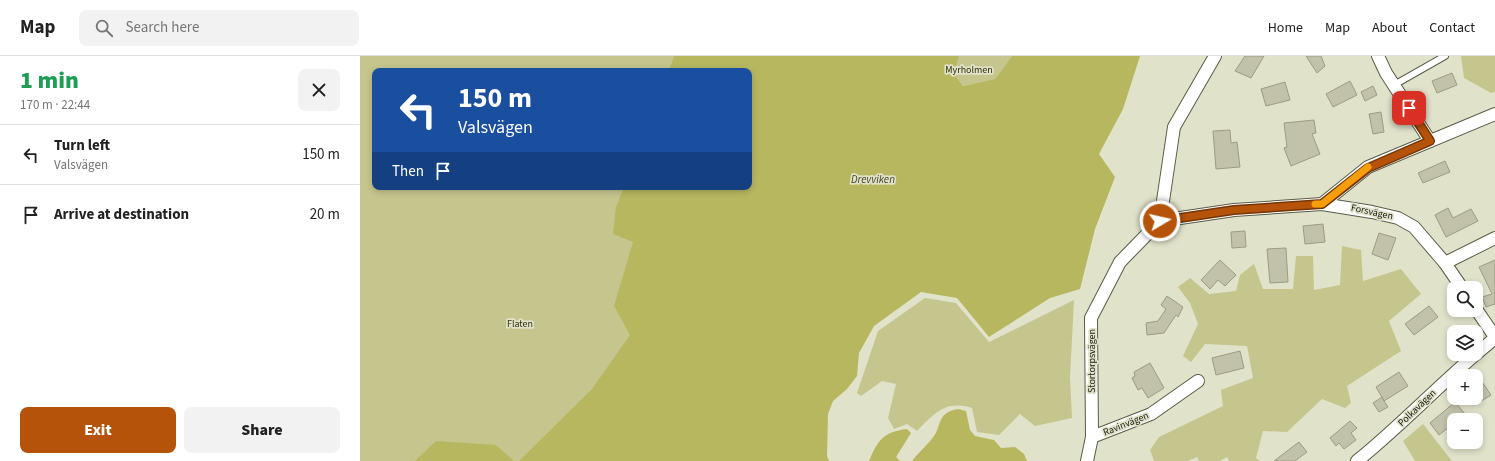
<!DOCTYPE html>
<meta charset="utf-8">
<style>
:root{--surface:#fff;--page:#f2f2f2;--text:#222;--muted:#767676;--line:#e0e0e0;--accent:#b45309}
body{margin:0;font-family:"Source Sans 3",sans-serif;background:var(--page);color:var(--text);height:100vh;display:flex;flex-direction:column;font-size:15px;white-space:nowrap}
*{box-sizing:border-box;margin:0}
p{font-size:13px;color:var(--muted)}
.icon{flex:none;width:22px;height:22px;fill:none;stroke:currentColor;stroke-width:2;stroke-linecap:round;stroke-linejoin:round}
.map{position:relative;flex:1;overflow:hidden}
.drawer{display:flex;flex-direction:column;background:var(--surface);width:360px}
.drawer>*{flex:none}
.hud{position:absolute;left:12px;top:12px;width:380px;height:122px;border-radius:8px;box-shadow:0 2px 6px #0003;background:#1a4fa0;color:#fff;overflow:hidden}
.buttons{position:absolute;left:1087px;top:225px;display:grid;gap:8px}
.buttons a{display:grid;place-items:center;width:36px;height:36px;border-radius:8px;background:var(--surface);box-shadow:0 2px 6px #0003;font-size:20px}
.pin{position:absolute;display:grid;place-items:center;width:34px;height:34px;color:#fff;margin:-17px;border-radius:8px;box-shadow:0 2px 6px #0006}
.me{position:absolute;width:44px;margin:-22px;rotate:81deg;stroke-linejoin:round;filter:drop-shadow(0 0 3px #0008)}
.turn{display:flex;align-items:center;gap:14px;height:84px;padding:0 20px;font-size:18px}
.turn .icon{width:52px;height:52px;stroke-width:2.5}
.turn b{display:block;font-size:28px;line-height:34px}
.then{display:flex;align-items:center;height:38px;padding:0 20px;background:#0003;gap:8px;font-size:15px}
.round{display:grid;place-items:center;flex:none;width:42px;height:42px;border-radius:8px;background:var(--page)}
.head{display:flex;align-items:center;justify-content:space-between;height:68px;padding:0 20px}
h1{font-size:24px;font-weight:800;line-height:30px;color:#1e9e55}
.primary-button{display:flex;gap:8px;margin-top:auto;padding:8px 20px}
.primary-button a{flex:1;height:46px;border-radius:8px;background:var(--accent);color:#fff;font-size:16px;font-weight:800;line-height:46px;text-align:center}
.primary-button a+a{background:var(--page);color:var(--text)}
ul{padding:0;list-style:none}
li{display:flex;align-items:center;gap:12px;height:60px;padding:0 20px;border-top:1px solid var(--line)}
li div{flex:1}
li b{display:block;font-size:15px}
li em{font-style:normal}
header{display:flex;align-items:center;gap:24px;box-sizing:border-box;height:56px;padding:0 20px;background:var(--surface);border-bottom:1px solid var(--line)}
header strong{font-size:19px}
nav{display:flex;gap:22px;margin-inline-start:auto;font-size:14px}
.search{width:280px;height:36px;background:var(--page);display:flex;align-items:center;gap:10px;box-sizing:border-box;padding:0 14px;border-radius:8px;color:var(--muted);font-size:15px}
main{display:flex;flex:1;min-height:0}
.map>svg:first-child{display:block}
.green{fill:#c5c68d;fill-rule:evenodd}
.water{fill:#b7b760}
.building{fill:#c2c2aa;stroke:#9c9c85}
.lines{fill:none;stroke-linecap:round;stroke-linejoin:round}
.service-casing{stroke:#5b5c46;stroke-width:8}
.minor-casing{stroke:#5b5c46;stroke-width:14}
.service{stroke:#fff;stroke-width:6}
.minor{stroke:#fff;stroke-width:12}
.route-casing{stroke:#753606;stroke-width:10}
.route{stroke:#b45309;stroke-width:7}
.slow{stroke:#f59e0b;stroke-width:7}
.labels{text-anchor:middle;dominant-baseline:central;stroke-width:3.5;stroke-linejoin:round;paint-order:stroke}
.park-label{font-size:10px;fill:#313009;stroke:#e1e2ca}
.street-label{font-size:10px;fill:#202017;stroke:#e1e2ca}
.water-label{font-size:11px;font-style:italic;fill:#44441e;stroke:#e1e2ca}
</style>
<header>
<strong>Map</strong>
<div class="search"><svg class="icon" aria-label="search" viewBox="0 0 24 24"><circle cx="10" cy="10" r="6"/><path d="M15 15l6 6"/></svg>Search here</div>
<nav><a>Home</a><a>Map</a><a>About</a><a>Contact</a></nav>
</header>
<main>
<section class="drawer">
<div class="head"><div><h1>1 min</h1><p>170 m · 22:44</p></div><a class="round"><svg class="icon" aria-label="close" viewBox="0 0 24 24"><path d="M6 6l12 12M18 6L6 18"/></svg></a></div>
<ul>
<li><svg class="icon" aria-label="left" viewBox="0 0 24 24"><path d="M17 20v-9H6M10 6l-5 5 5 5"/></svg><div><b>Turn left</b><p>Valsvägen</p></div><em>150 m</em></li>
<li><svg class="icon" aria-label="arrive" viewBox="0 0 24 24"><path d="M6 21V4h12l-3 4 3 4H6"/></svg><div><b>Arrive at destination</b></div><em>20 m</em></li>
</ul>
<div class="primary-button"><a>Exit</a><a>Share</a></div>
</section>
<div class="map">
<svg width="1135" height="405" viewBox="0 0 1135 405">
<rect width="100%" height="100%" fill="#e1e2ca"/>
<!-- green -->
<g class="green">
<path d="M0 0H501L326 405H0ZM15 15H389V131H15Z"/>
<path d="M599 0H652L635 23 603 30 594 18Z"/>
<path d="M1101 0H1135V36L1131 37 1104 22Z"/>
<path d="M982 190 1001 194 1003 225 1041 213 1061 238 1029 265 1041 295 987 330 991 347 985 352 962 343 927 376 903 375 896 402 900 405H869L867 401 860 405H839L837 401 828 405H794L790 394 799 381 863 350 861 334 893 322 887 290 845 288 831 306 823 300 838 268 830 247 818 231 830 222 849 238 876 235 880 219 894 208 903 233H933L936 200H953L954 234 980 229Z"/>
<path d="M565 242 596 247 629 286 714 244 710 321 712 362 675 370 660 358 639 379 617 376 612 352C585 344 575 357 557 375L547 368 534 373 528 362 536 328 522 325 501 340 497 337 518 275Z"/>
<path d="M1063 368 1092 405H1055L1043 385Z"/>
</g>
<!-- water -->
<g class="water">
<path d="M314 0H599L594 18 603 30 635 23 652 0H780L763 53 739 98 755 121 735 173 720 233 690 242 629 281 597 242 561 236 514 270 499 297 497 320 487 333 473 345 468 358 467 400 469 405H159L232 333 270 279 254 250 273 186 253 178 256 151 264 131H389V15H309Z"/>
<path d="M598 353 606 355 610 374 615 380 634 384 641 392 655 391 664 398 667 405H552C558 397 565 391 571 384 583 371 575 357 598 353Z"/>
<path d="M547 373 551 377 536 401 540 405H509C518 384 523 376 547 373Z"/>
<path d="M76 385 136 389 154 405H55Z"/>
</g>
<!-- building -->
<g class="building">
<path d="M885 0H904L891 22 875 15Z"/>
<path d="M946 0H961L965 10 957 17Z"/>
<path d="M1092 17 1097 29 1077 37 1072 25Z"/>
<path d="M990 25 997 39 973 51 966 38Z"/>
<path d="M925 26 930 44 906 50 901 33Z"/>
<path d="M1013 30 1017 39 1005 45 1001 36Z"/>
<path d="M1021 56 1024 76 1013 78 1009 58Z"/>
<path d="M954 64 956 77 952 78 960 98 931 110 924 92 927 91 924 67Z"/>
<path d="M870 74 871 87 877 86 880 111 856 113 853 75Z"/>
<path d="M1085 105 1090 116 1063 127 1058 117Z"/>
<path d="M1088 152 1093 162 1111 153 1118 165 1086 181 1075 159Z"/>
<path d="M963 168 965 186 945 188 943 170Z"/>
<path d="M885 175 886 191 872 192 871 176Z"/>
<path d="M1019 177 1036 182 1028 204 1012 198Z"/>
<path d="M926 192 928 226 910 227 907 193Z"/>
<path d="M860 204 876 219 865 230 858 224 850 233 841 224Z"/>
<path d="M1135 204V248L1126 251 1122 241 1132 238 1119 211Z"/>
<path d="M807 240 823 251 818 261 816 259 804 277 787 279 786 267 798 265 806 253 801 249Z"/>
<path d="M1069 250 1078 261 1054 279 1045 268Z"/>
<path d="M880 295 884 312 856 319 852 302Z"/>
<path d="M790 307 804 332 788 342 782 332 778 334 772 322 775 320 774 316Z"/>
<path d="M1039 316 1048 330 1024 345 1028 351 1019 356 1013 347 1022 341 1024 345 1016 331Z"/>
<path d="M1116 317 1131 339 1120 346 1116 340Z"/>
<path d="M1095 346 1105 358 1097 364H1094V367L1079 379 1070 367Z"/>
<path d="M990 365 997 372 991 377 996 384 984 393 979 387 976 390 970 382Z"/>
<path d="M939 386 947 396 935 405H914Z"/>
</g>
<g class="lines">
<defs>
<path id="service" d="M1034 29 1085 0"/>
<g id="minor">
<path d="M1018 0 1026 17 1070 85"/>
<path d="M962 148 1008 111 1135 58"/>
<path d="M800 165 874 154 962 148 1012 156 1038 162 1054 171 1085 207 1102 232"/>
<path d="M1085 207 1135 182"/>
<path d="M1116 253 1135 281"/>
<path d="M1116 298 1135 282"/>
<path d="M732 381 791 358 838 325"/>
<path d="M727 405 732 381 731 262 760 206 800 165 814 71 855 0"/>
<path d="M997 405C1039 371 1075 333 1116 298"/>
</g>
</defs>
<!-- service casing -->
<use href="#service" class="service-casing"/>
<!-- minor casing -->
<use href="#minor" class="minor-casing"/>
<!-- service -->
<use href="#service" class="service"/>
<!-- minor -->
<use href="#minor" class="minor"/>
</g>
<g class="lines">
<defs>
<path id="route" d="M800 165 874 154 962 148 1008 112 1070 85 1049 52"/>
</defs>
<!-- route casing -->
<use href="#route" class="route-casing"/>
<!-- route -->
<use href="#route" class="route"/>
<!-- slow -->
<path class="slow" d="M955 148H962L1008 111"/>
</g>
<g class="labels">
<!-- park labels -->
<g class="park-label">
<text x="609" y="14">Myrholmen</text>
<text x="160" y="268">Flaten</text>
</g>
<!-- street labels -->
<g class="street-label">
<text transform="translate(1012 156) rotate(12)">Forsvägen</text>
<text transform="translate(732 305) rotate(-90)">Stortorpsvägen</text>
<text transform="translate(1057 352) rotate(-44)">Polkavägen</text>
<text transform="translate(766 368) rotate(-22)">Ravinvägen</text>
</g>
<!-- water labels -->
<g class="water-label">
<text x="513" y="123">Drevviken</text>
</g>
</g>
</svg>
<div class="buttons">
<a><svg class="icon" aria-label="search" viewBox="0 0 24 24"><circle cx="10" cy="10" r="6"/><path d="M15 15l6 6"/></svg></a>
<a><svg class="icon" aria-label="layers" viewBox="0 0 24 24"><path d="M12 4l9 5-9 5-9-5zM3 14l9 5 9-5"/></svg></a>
<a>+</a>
<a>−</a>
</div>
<div class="pin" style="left:1049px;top:52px;background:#d93025"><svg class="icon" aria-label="arrive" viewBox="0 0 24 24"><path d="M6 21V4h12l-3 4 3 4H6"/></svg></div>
<svg class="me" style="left:800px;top:165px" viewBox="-20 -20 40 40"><circle r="17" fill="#b45309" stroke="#fff" stroke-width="3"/><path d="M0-11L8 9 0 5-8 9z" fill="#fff"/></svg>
<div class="hud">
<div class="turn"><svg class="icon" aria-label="left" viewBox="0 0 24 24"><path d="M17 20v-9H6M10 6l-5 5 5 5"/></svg><div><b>150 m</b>Valsvägen</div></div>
<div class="then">Then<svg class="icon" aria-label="arrive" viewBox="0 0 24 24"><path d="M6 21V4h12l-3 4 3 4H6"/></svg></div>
</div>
</div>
</main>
